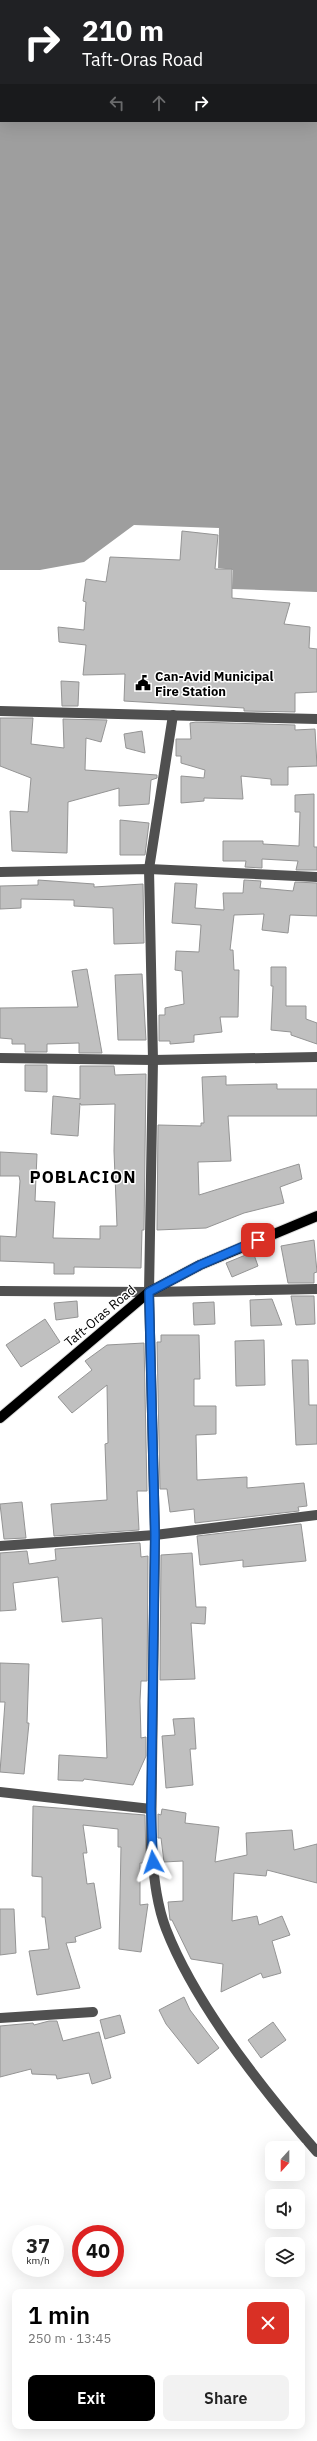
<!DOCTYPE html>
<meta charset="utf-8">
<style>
:root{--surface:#fff;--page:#f2f2f2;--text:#222;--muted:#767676;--accent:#000}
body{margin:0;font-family:"IBM Plex Sans",sans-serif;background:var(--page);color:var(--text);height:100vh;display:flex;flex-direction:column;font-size:15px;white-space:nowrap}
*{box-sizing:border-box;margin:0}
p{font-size:13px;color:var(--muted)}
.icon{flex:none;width:22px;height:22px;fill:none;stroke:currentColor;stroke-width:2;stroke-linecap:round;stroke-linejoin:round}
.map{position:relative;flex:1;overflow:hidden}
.details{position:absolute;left:12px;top:2289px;width:293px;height:140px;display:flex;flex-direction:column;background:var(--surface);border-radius:8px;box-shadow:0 4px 16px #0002}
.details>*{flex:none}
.hud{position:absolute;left:0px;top:0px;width:317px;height:122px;box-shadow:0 4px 16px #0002;background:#202124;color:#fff;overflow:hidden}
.needle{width:26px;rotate:201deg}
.controls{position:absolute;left:265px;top:2141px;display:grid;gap:8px}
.controls a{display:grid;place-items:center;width:40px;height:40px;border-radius:8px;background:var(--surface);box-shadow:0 4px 16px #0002;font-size:20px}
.speed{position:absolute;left:12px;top:2225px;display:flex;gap:8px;font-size:20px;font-weight:700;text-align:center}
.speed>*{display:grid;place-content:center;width:52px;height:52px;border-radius:50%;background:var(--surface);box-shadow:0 4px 16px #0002;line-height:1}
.speed small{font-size:10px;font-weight:400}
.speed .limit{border:6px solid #d22;background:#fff;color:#111}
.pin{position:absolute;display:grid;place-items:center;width:34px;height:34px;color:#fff;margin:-17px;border-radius:8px;box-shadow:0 2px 6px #0006}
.me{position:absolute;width:44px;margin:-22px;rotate:355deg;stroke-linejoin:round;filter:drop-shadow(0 0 3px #0008)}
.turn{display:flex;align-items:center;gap:14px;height:84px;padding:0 16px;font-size:18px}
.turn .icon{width:52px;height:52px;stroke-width:2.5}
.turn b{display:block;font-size:28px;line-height:34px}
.lanes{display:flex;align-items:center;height:38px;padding:0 16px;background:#0003;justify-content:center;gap:20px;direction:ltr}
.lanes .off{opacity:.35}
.round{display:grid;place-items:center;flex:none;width:42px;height:42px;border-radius:8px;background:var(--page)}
.summary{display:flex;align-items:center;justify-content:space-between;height:68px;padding:0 16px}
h1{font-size:24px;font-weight:600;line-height:30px;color:var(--accent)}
.primary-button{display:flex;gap:8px;margin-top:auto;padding:8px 16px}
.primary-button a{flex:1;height:46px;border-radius:8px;background:var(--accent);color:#fff;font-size:16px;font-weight:600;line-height:46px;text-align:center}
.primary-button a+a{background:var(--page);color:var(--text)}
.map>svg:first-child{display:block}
.water{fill:#9e9e9e;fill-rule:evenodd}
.building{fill:#c0c0c0;stroke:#949494}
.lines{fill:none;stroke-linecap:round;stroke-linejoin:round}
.major-casing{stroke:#dbdbdb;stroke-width:12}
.minor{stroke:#505050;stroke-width:10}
.major{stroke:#000;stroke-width:10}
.route-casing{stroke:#114b97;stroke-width:10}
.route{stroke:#1a73e8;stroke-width:7}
.labels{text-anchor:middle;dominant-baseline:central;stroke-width:3;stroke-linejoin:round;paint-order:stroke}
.poi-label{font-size:13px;font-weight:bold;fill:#000;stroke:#fff;text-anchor:start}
.street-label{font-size:13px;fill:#000;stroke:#fff}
.district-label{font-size:17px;font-weight:bold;letter-spacing:1px;fill:#000;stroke:#fff}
</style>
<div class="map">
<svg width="317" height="2441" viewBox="0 0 317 2441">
<rect width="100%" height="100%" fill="#fff"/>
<!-- water -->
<path class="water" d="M0 0H317V592L232 589 233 570 218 568 219 528 134 525 84 562 40 570H0ZM1 1H316V121H1Z"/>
<!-- building -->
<g class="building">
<path d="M182 531 218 535 215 569H232V598L290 603 284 624 310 627 309 648 317 649V692L295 693V712L244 711V708L124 701 125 674 83 675 86 645 59 642 58 627 84 630 86 602 83 601 86 579 106 582 110 557 180 560Z"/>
<path d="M61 681 79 682 78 706H62Z"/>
<path d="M0 718H33L31 744 64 748 63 719 107 720 101 742 86 738 85 770 157 775V778L151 780 149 804 119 806V788L68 802 67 853 12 851 10 811 28 812 31 778 0 766Z"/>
<path d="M196 722 295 725V730L315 729 317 766 288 767V785H271V779L241 776 243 799 204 798V801L181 803V776L204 778 205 770 181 763V756H176V739H191L190 723Z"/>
<path d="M142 731 145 753 126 748 124 734Z"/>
<path d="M314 794V847H317V870H296L298 861 262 859V868L245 867 246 861H223V841H263V844L299 846 300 812H295V795Z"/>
<path d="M120 820 149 823 145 855H120Z"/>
<path d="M38 880 94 884V887L143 884 144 943 114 944 113 908 74 906V900L21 899V908L0 909V886L38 885Z"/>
<path d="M244 880 261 881 260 888 293 891 295 882 317 883V916L290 915 288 933 262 930 264 914 234 915 230 950H233L234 970H239L238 1017H220L222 1032 194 1035V1042L170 1044V1041H159V1015H165V1008L184 1004 182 971 175 970 176 951 199 952 201 925 172 923 175 883 197 884 195 908 224 910 223 893H243Z"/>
<path d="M271 967H286V1006H306V1019L317 1023V1044L291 1035V1032L271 1030 273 986H271Z"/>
<path d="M87 969 102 1053H79V1043L47 1044V1052H25V1044H12V1039L0 1038V1008L78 1007 72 971Z"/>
<path d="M142 974 146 1040H118L115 975Z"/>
<path d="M25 1065H47V1092L25 1091Z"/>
<path d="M80 1066H114L115 1075 146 1074 144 1230H142L141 1268 74 1267V1274H54V1263L0 1261V1236L16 1237 20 1181 19 1176H0V1152L37 1154 35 1201 55 1202 53 1238 100 1239V1226H117L114 1151 115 1104 81 1105 80 1103 78 1136 51 1134 53 1096 80 1099Z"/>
<path d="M226 1076V1085L277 1084V1089H317V1116H228L231 1161 198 1162 199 1195 299 1164 302 1179 280 1187 284 1203 244 1213 206 1228 157 1230 158 1125 201 1126V1123H204L202 1077Z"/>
<path d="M314 1240 317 1272 314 1273V1283H288L281 1246Z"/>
<path d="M253 1252 258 1266 232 1277 226 1263Z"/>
<path d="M291 1296H314L315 1324 296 1325Z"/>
<path d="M272 1299 282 1325 251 1326 250 1300Z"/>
<path d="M77 1301 78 1317 56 1320 54 1303Z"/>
<path d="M214 1302 215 1324 194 1325 193 1303Z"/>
<path d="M45 1319 60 1342 21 1367 6 1345Z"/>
<path d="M161 1335H199L200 1379H194V1406H216V1434L196 1435 197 1480 247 1477V1488L304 1483 307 1506 298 1507 299 1511 195 1523 194 1509 170 1512 167 1489H160L157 1342H161Z"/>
<path d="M264 1340 265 1385 236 1386 235 1341Z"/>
<path d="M144 1343 147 1491H137L139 1530 54 1536 51 1504 107 1500 105 1444 108 1443 107 1385 72 1413 58 1397 92 1370 85 1361 107 1345Z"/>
<path d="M292 1360H308L309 1405H317V1444L296 1445Z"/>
<path d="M22 1502 26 1538 4 1539 0 1504Z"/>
<path d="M301 1524 306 1561 243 1567V1560L200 1565 197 1536Z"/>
<path d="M140 1543 141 1557 148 1556 147 1681H141L140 1701 141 1738 146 1737V1756L133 1785 84 1779 83 1781 58 1780 59 1755 107 1758 102 1618 62 1622 58 1577 13 1583 16 1610 0 1611V1553L27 1551 29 1564 56 1560 55 1549Z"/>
<path d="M192 1553 196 1607H206L205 1624 191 1623 195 1679 160 1680 161 1555Z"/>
<path d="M0 1663 29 1664 27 1723H29L24 1774 0 1772 5 1702H0Z"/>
<path d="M194 1718 196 1749H190L193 1785 166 1788 162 1736 175 1735 173 1719Z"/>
<path d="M33 1806 145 1815 146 1863H140V1905L148 1904 141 1952 119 1949 121 1847H118V1829L83 1825 87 1853H83L87 1884 94 1883 101 1928 75 1937 76 1942 66 1943 80 1988 37 1995 29 1951 49 1949 45 1917H42V1877L32 1876Z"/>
<path d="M162 1809 186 1813 185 1823 219 1827 215 1862 247 1855 246 1833 292 1830 294 1850 317 1844V1883L267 1870 266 1876 234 1873 232 1921 257 1916 259 1925 282 1916 290 1935 272 1941 281 1973 263 1978 261 1973 221 1992 223 1964 191 1959 172 1920H170L168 1902 183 1901V1861L164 1862 161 1838H158V1814L161 1815Z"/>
<path d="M0 1909H14L16 1953 0 1955Z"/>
<path d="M184 1997 190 2010 219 2048 198 2064 166 2024 159 2010Z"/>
<path d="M120 2015 125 2033 105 2039 100 2020Z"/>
<path d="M49 2021H57L63 2041 99 2032 111 2078 92 2084 89 2073 57 2079 56 2075 32 2074 31 2069 0 2077V2026L33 2023 34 2025Z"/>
<path d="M273 2022 286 2040 261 2058 248 2040Z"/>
</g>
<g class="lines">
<defs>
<path id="major" d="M0 1418 149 1292 200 1265 317 1216"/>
</defs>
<!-- major casing -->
<use href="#major" class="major-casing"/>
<!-- minor -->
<g class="minor">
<path d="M0 711 317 719"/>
<path d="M173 715 149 869 153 1060 149 1292 155 1535 151 1848C154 1875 156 1903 166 1929 195 2004 264 2091 317 2152"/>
<path d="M0 872 149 869 317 877"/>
<path d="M0 1058 153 1060 317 1057"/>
<path d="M0 1291 149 1292 317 1289"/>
<path d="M0 1546 155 1535 317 1515"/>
<path d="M0 1792 151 1809"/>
<path d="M0 2018 93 2012"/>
</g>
<!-- major -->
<use href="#major" class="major"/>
</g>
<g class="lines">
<defs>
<path id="route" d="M153 1862 151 1809 155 1535 149 1292 200 1265 258 1240"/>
</defs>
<!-- route casing -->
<use href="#route" class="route-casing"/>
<!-- route -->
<use href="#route" class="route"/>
</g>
<!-- icons -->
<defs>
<symbol id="civic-bare" viewBox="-9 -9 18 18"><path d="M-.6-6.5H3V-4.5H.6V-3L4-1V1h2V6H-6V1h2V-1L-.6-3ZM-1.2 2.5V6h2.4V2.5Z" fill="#000" stroke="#fff" stroke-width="2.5" paint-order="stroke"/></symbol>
</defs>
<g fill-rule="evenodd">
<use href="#civic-bare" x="132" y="672" width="22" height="22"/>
</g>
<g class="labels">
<!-- poi labels -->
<g class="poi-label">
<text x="155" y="676">Can-Avid Municipal<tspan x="155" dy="15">Fire Station</tspan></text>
</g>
<!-- street labels -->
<g class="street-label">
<text transform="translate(100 1316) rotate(-40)">Taft-Oras Road</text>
</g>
<!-- district labels -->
<g class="district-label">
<text x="83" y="1177">POBLACION</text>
</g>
</g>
</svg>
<div class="controls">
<a><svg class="needle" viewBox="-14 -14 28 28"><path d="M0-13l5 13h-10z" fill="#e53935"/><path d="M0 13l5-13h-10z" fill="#767676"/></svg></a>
<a><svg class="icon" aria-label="sound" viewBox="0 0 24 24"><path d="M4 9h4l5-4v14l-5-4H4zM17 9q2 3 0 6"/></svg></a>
<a><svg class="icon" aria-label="layers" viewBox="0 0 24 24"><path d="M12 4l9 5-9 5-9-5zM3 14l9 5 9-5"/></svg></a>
</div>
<div class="speed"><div>37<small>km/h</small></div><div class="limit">40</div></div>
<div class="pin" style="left:258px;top:1240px;background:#d93025"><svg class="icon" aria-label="arrive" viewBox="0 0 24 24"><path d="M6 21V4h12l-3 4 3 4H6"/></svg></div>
<svg class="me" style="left:153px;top:1862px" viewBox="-20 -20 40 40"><path d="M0-17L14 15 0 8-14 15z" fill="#1a73e8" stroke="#fff" stroke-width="4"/></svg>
<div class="hud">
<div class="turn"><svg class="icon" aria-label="right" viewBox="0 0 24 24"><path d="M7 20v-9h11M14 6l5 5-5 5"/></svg><div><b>210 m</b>Taft-Oras Road</div></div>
<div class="lanes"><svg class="icon off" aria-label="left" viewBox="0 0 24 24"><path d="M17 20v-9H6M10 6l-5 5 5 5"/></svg><svg class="icon off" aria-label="ahead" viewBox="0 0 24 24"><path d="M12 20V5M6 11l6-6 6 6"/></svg><svg class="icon" aria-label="right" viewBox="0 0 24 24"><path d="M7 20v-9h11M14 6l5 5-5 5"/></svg></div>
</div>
<section class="details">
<div class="summary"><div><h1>1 min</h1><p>250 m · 13:45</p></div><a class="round" style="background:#d93025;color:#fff"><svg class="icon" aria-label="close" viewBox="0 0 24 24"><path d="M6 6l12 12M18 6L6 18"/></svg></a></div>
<div class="primary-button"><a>Exit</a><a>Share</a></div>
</section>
</div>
